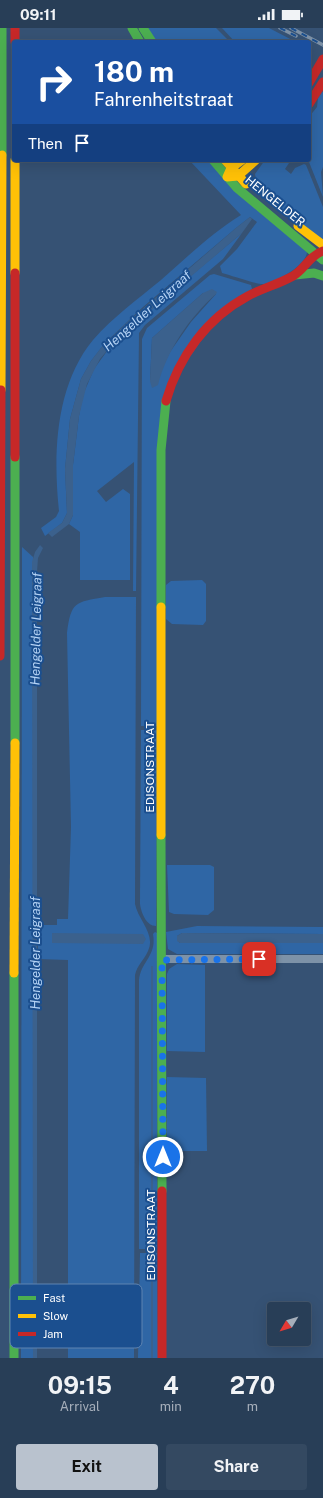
<!DOCTYPE html>
<style>
:root{--surface:#283e57;--page:#344961;--text:#f1f3f6;--muted:#a5aeba;--line:#44576d;--accent:#b9c2ce}
body{margin:0;font-family:"Public Sans",sans-serif;background:var(--page);color:var(--text);height:100vh;display:flex;flex-direction:column;font-size:15px;white-space:nowrap}
*{box-sizing:border-box;margin:0}
p{font-size:13px;color:var(--muted)}
.icon{flex:none;width:22px;height:22px;fill:none;stroke:currentColor;stroke-width:2;stroke-linecap:round;stroke-linejoin:round}
.map{position:relative;height:1330px;overflow:hidden}
.drawer{display:flex;flex-direction:column;background:var(--surface);flex:1}
.drawer>*{flex:none}
.guide{position:absolute;left:12px;top:12px;width:299px;height:122px;border-radius:4px;box-shadow:0 4px 16px #0002,0 0 0 1px var(--line);background:#1a4fa0;color:#fff;overflow:hidden}
.needle{width:26px;rotate:232deg}
.controls{position:absolute;left:267px;top:1274px;display:grid;gap:8px}
.controls a{display:grid;place-items:center;width:44px;height:44px;border-radius:4px;background:var(--surface);box-shadow:0 4px 16px #0002,0 0 0 1px var(--line);font-size:20px}
.pin{position:absolute;display:grid;place-items:center;width:34px;height:34px;color:#fff;margin:-17px;border-radius:8px;box-shadow:0 2px 6px #0006}
.me{position:absolute;width:44px;margin:-22px;rotate:0deg;stroke-linejoin:round;filter:drop-shadow(0 0 3px #0008)}
.turn{display:flex;align-items:center;gap:14px;height:84px;padding:0 16px;font-size:18px}
.turn .icon{width:52px;height:52px;stroke-width:2.5}
.turn b{display:block;font-size:28px;line-height:34px}
.then{display:flex;align-items:center;height:38px;padding:0 16px;background:#0003;gap:8px;font-size:15px}
.eta{display:flex;justify-content:space-evenly;align-items:center;height:68px;text-align:center}
.eta b{font-size:24px;font-weight:700;line-height:28px}
.button{display:flex;gap:8px;margin-top:auto;padding:8px 16px}
.button a{flex:1;height:46px;border-radius:4px;background:var(--accent);color:#111;font-size:16px;font-weight:700;line-height:46px;text-align:center}
.button a+a{background:var(--page);color:var(--text)}
.status{display:flex;justify-content:space-between;align-items:center;height:28px;padding:0 20px;background:var(--surface);direction:ltr}
.status svg{height:11px;fill:currentColor}
.map>svg:first-child{display:block}
.green{fill:#2f66a5;fill-rule:evenodd}
.water{fill:#3b618d}
.lines{fill:none;stroke-linecap:round;stroke-linejoin:round}
.stream{stroke:#3b618d;stroke-width:2}
.street{stroke:#7d92a8;stroke-width:8}
.fast{stroke:#4caf50;stroke-width:9}
.slow{stroke:#ffc107;stroke-width:9}
.jam{stroke:#c62828;stroke-width:9}
.rail-casing{stroke:#7e92a7;stroke-width:3.5}
.rail{stroke:#1b4f8f;stroke-width:2;stroke-dasharray:6;stroke-linecap:butt}
.route{stroke:#1a73e8;stroke-width:7;stroke-dasharray:0 12.6}
.labels{text-anchor:middle;dominant-baseline:central;stroke-width:4;stroke-linejoin:round;paint-order:stroke}
.street-label{font-size:12px;fill:#fff;stroke:#1b4f8f}
.water-label{font-size:13px;font-style:italic;fill:#b5d3f5;stroke:#1b4f8f}
.key{fill:#1b4f8f;stroke:#5f84b1;stroke-width:1}
.key-label{font-size:11px;fill:#fff}
</style>
<div class="status"><b>09:11</b><svg viewBox="0 0 49 12"><path d="M0 12V9h3v3zM5 12V6h3v6zM10 12V3h3v9zM15 12V0h3v12zM26 1h20v11H26zM47 4h2v5h-2z"/></svg></div>
<div class="map">
<svg width="323" height="1330" viewBox="0 0 323 1330">
<rect width="100%" height="100%" fill="#365274"/>
<!-- green -->
<g class="green">
<path d="M147 0H216L230 14H155Z"/>
<path d="M222 0H269L296 14H235Z"/>
<path d="M323 63V139L321 144 323 169 309 134V89L317 79 318 70Z"/>
<path d="M189 132H210L307 224C306 238 276 254 264 256 258 257 230 247 222 245L220 238 237 221 257 194 250 189 236 200 143 279 105 315 91 333 81 351 70 391 65 441 67 485 62 495 45 508 41 500 56 489 59 483C53 427 55 358 93 312 113 289 138 271 161 252 187 229 212 205 241 187Z"/>
<path d="M265 132H291L285 141 291 146 295 140 304 136 306 137 323 179V215L258 162 255 146Z"/>
<path d="M242 205 223 231 145 297 139 305 136 563H133L134 434 97 463 106 474 123 461 130 466V552H80V504L69 496 73 487V437L79 388 83 367 94 341 110 319 149 283Z"/>
<path d="M214 246 251 257 252 261 223 281 166 363 157 698H141L142 311 147 300 210 247ZM203 265 216 266 191 294 170 324 160 345 150 353 152 310Z"/>
<path d="M22 519 33 529V1330H21Z"/>
<path d="M202 552 206 556V593L203 597 172 596 166 591V557L171 553Z"/>
<path d="M105 569H136L135 876C138 892 156 906 148 923 144 932 137 937 135 947L134 1330H68V932L38 931V897H57V891H68L71 799 67 605C71 574 75 574 105 569Z"/>
<path d="M141 702H157L156 898C146 898 141 884 140 876Z"/>
<path d="M167 837H210L214 839V882L208 887 174 886 169 884Z"/>
<path d="M197 898 323 899V906L182 905 177 908V912L180 915H323V926H177L168 921 166 904Z"/>
<path d="M155 904 157 905V1221H139V952C141 933 157 928 153 906Z"/>
<path d="M177 936 205 937V1024L167 1023V946L169 941Z"/>
<path d="M167 1049 206 1050 207 1123H167Z"/>
<path d="M140 1225H157L158 1330H138Z"/>
</g>
<!-- water -->
<g class="water">
<path d="M250 189 252 191 242 205 149 284 110 319 100 331 87 356 79 388 73 437V487L69 496 52 509 48 505 62 495 67 485 65 441 70 391 81 351 91 333 101 320 124 297 236 200Z"/>
<path d="M212 261 217 264 216 266C189 290 167 322 158 357L152 360 150 353 152 310 203 265Z"/>
<path d="M40 517 43 520 38 530 37 544V1330H33L32 534 35 524Z"/>
<path d="M52 905 143 906 146 911 143 916 52 915Z"/>
<path d="M182 905 323 906V915H180L177 913V908Z"/>
</g>
<g class="lines">
<!-- stream -->
<g class="stream">
<path d="M152 939V1213"/>
<path d="M152 1227V1330"/>
</g>
<!-- street -->
<path class="street" d="M162 931H323"/>
<!-- fast -->
<g class="fast">
<path d="M132 0 140 14"/>
<path d="M143 0 152 14"/>
<path d="M2 127V0"/>
<path d="M213 132 237 160 323 232"/>
<path d="M295 247 314 245 323 248"/>
<path d="M161 579V422L166 373"/>
<path d="M15 715V429"/>
<path d="M161 807 162 1163"/>
<path d="M14 1330V945"/>
</g>
<!-- slow -->
<g class="slow">
<path d="M225 132 246 156"/>
<path d="M242 132 231 140 227 149 238 148 256 132"/>
<path d="M298 198 323 217"/>
<path d="M15 245V132"/>
<path d="M1 362 2 127"/>
<path d="M161 579V807"/>
<path d="M14 945 15 715"/>
</g>
<!-- jam -->
<g class="jam">
<path d="M15 0V14"/>
<path d="M309 55 323 31"/>
<path d="M309 76 323 54"/>
<path d="M166 373C179 328 207 290 248 268 263 260 279 256 293 248 305 241 309 228 323 223"/>
<path d="M15 429V245"/>
<path d="M0 628 1 362"/>
<path d="M162 1163V1330"/>
</g>
<defs>
<g id="rail">
<path d="M280 0 296 8"/>
<path d="M291 0 323 17"/>
</g>
</defs>
<!-- rail casing -->
<use href="#rail" class="rail-casing"/>
<!-- rail -->
<use href="#rail" class="rail"/>
</g>
<g class="lines">
<!-- route -->
<path class="route" d="M163 1129 162 932 259 931"/>
</g>
<g class="labels">
<!-- street labels -->
<g class="street-label">
<text transform="translate(275 173) rotate(39)">HENGELDER</text>
<text transform="translate(150 739) rotate(-90)">EDISONSTRAAT</text>
<text transform="translate(151 1207) rotate(-90)">EDISONSTRAAT</text>
</g>
<!-- water labels -->
<g class="water-label">
<text transform="translate(147 283) rotate(-42)">Hengelder Leigraaf</text>
<text transform="translate(36 601) rotate(-89)">Hengelder Leigraaf</text>
<text transform="translate(35 925) rotate(-90)">Hengelder Leigraaf</text>
</g>
</g>
<!-- legend -->
<rect x="10" y="1256" width="132" height="64" rx="6" class="key"/>
<rect x="18" y="1268" width="18" height="4" fill="#4caf50"/>
<rect x="18" y="1286" width="18" height="4" fill="#ffc107"/>
<rect x="18" y="1304" width="18" height="4" fill="#c62828"/>
<g class="key-label">
<text x="43" y="1274">Fast</text>
<text x="43" y="1292">Slow</text>
<text x="43" y="1310">Jam</text>
</g>
</svg>
<div class="controls">
<a><svg class="needle" viewBox="-14 -14 28 28"><path d="M0-13l5 13h-10z" fill="#e53935"/><path d="M0 13l5-13h-10z" fill="#a5aeba"/></svg></a>
</div>
<div class="pin" style="left:259px;top:931px;background:#d93025"><svg class="icon" aria-label="arrive" viewBox="0 0 24 24"><path d="M6 21V4h12l-3 4 3 4H6"/></svg></div>
<svg class="me" style="left:163px;top:1129px" viewBox="-20 -20 40 40"><circle r="17" fill="#1a73e8" stroke="#fff" stroke-width="3"/><path d="M0-11L8 9 0 5-8 9z" fill="#fff"/></svg>
<div class="guide">
<div class="turn"><svg class="icon" aria-label="right" viewBox="0 0 24 24"><path d="M7 20v-9h11M14 6l5 5-5 5"/></svg><div><b>180 m</b>Fahrenheitstraat</div></div>
<div class="then">Then<svg class="icon" aria-label="arrive" viewBox="0 0 24 24"><path d="M6 21V4h12l-3 4 3 4H6"/></svg></div>
</div>
</div>
<section class="drawer">
<div class="eta">
<div><b>09:15</b><p>Arrival</p></div>
<div><b>4</b><p>min</p></div>
<div><b>270</b><p>m</p></div>
</div>
<div class="button"><a>Exit</a><a>Share</a></div>
</section>
